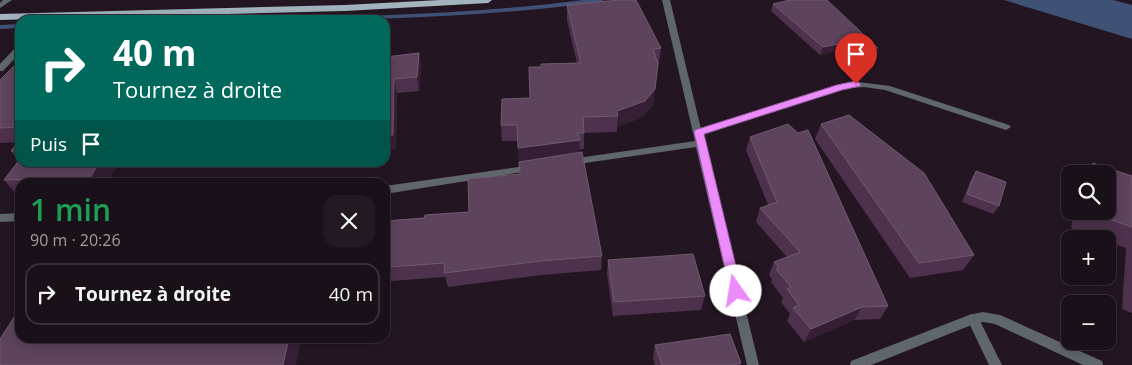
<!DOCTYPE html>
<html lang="fr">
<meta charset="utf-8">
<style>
:root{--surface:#1a101a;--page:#231923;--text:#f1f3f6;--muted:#9f9da2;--line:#383039}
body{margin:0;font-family:"Open Sans",sans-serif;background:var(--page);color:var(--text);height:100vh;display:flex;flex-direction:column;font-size:19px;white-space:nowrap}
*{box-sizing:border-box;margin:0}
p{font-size:16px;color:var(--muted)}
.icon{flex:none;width:28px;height:28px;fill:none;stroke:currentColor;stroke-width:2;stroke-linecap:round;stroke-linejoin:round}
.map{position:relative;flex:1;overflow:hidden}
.details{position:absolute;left:15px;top:178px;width:375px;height:165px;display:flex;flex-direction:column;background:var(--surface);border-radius:15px;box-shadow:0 2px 12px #0003,0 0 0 1px var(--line)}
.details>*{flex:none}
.banner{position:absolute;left:15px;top:15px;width:375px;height:152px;border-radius:15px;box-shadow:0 2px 12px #0003,0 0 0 1px var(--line);background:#00695c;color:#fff;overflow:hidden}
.controls{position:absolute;left:1061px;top:165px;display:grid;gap:10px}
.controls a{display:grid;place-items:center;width:55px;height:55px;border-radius:10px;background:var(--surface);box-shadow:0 2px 12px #0003,0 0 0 1px var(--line);font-size:25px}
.pin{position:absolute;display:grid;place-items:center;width:42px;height:42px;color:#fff;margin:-51px -21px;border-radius:50% 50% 50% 0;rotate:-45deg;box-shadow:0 0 5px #0007}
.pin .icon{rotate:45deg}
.me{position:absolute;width:55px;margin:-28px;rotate:347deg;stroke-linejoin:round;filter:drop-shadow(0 0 4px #0008)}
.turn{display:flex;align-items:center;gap:18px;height:105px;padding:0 15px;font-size:22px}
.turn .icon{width:65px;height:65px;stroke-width:2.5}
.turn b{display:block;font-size:35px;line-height:42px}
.then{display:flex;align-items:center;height:48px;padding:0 15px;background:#0003;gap:10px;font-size:19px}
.round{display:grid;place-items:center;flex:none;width:52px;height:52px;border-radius:15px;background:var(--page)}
.headline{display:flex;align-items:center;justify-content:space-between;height:85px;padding:0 15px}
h1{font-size:30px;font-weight:600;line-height:38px;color:#1e9e55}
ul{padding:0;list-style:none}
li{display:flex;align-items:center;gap:15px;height:62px;margin:0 10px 8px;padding:0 5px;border:2px solid var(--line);border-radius:15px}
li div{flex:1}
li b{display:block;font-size:19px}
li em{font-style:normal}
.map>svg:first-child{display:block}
.water{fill:#405176}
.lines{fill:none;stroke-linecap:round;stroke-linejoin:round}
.stream{fill:#405176;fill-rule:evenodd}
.service{fill:#5f676c;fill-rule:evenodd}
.minor{fill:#5f676c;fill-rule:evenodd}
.primary{fill:#a3b4bf;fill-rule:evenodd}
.wall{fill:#4e314d}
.shaded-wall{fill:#361f35}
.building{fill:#5d435c;stroke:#725a70}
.route{fill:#ec8cfb;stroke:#995ba3}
</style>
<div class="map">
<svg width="1132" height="365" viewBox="0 0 1132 365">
<rect width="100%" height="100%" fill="#231622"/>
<!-- water -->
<path class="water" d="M1004 0H1113L1132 5V39Z"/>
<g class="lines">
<!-- stream -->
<g class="stream">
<path d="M583 0H604L600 2C492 16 385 20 276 20L280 18C381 16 483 13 583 0Z"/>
<path d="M20 24V28L0 29V25Z"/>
</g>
<!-- service -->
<g class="service">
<path d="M3 0H12L0 8V3Z"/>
<path d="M17 46H20V53L3 71H0V64Z"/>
<path d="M973 314 977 315 1002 365H989L967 319 969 315Z"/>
</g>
<!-- minor -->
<g class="minor">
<path d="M662 0H670L701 129 837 85 858 82 890 86 1009 125 1011 127 1006 130 1003 129 885 90 864 87 841 89 703 135 759 365H747L696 147 571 165 566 162 571 159 695 141Z"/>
<path d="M532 165 535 166 537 168 535 170 385 194V186Z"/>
<path d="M20 213V221L0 222V214Z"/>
<path d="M983 312 1000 315 1102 361 1103 365H1083L995 324 983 322 974 324 871 365H850L851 361 969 315Z"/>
</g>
<!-- primary -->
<path class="primary" d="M440 0H492L488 3 345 11 0 20V14L345 5Z"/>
</g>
<!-- wall -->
<g class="wall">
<path d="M773 4 875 56 840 62 836 51 820 55 771 11Z"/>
<path d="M567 5 661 48 659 63 658 64 653 105 643 117 617 127V132L584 133V149H579V153L602 256 601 270 542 275 448 287 445 277 391 281V284H385V221L424 218 469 212 520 174 518 141H502L501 125 530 98 541 67 577 63 567 20Z"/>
<path d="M419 53 421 67 419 91 397 93 396 149 385 57Z"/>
<path d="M20 60V162H123L120 168H116L107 182H20V195L18 196 4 180 19 161 11 151 18 142 0 143V80Z"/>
<path d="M821 124 974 255 963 270 910 278 815 139Z"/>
<path d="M750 137 888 306 880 319 854 320 804 342 787 321 790 314 781 302 783 298 771 282 772 279 769 275 774 262 787 257 756 222 760 208 768 205 746 150Z"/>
<path d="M1093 163 1132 176V313L1122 309 1126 248 1108 242V239H1099L1071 228 1074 211H1108V174H1084Z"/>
<path d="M976 171 999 206 993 214 962 202 971 179Z"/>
<path d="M608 260 705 296 701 310 613 316 607 274Z"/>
<path d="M655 345 741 363 740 365H655L653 358Z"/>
</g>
<!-- shaded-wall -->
<g class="shaded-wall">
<path d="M838 44 836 51 820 55 823 47Z"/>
<path d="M878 48 875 56 840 62 843 54Z"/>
<path d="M419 53 421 67 419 91 417 77Z"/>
<path d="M394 79 397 93 396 149 385 151V136Z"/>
<path d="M655 89 653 105 643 117 617 127 618 116 617 111Z"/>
<path d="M580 140 579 156 519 165 518 148Z"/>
<path d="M99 162H112L116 168 107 182H93L90 178Z"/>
<path d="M116 162H123L120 168Z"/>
<path d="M387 267 391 281V284L387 270Z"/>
<path d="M862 307 854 320 804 342 811 329Z"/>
<path d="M289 338H302L296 365H283Z"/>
</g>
<!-- building -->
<g class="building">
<path d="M618 0H636L661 48 653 49 658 64 655 89 645 101 617 111 618 116 583 117 584 133H578L580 140 518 148 517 125H501L502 99 530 98 529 67H541V64L581 63 567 5Z"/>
<path d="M790 0H827L878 48 843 54 838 44 823 47 773 4Z"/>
<path d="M419 53 417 77 394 79 393 135 385 136V57Z"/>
<path d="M20 60V127L0 128V80Z"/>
<path d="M849 115 924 173 974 255 919 263 821 124Z"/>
<path d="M788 124 798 133 808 130 888 306 862 307 811 329 793 308 799 305 787 289 791 287 776 269 779 268 774 262 800 252 760 208 777 202 750 137Z"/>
<path d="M20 139V151H11Z"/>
<path d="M582 152 602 256 541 261 444 273 445 263 387 267V270H385V221L424 218 425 215 469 212 468 179 520 174 519 162Z"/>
<path d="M20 159V162H99L90 178 4 180Z"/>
<path d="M1093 163 1132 176V227L1087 211H1108V174H1091Z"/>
<path d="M976 171 1006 182 999 206 967 194Z"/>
<path d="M693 254 705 296 614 302 608 260Z"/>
<path d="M20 308V338H289L283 365H0V339Z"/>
<path d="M730 334 741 363 732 365H662L655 345Z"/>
</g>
<!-- route -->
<path class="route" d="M856 81 861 84 860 86 842 90 704 134 742 291 740 295 736 297 731 295 694 132 695 130 837 85Z"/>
</svg>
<div class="controls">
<a><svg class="icon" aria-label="search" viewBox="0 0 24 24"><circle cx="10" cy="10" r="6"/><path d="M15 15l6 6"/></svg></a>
<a>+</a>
<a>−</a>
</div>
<div class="pin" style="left:856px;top:84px;background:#d93025"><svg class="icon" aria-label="arrive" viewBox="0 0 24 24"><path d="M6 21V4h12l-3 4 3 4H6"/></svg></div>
<svg class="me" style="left:736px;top:291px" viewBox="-20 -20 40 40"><circle r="19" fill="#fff"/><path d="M0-13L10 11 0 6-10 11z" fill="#ec8cfb"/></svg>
<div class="banner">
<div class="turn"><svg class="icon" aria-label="right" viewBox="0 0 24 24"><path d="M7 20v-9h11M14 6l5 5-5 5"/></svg><div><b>40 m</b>Tournez à droite</div></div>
<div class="then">Puis<svg class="icon" aria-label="arrive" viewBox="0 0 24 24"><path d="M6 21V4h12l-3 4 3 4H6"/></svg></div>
</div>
<section class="details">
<div class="headline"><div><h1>1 min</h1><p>90 m · 20:26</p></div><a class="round"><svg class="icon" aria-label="close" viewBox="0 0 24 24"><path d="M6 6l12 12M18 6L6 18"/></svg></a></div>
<ul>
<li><svg class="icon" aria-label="right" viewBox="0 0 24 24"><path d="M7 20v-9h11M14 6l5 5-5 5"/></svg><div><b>Tournez à droite</b></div><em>40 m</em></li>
</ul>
</section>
</div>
